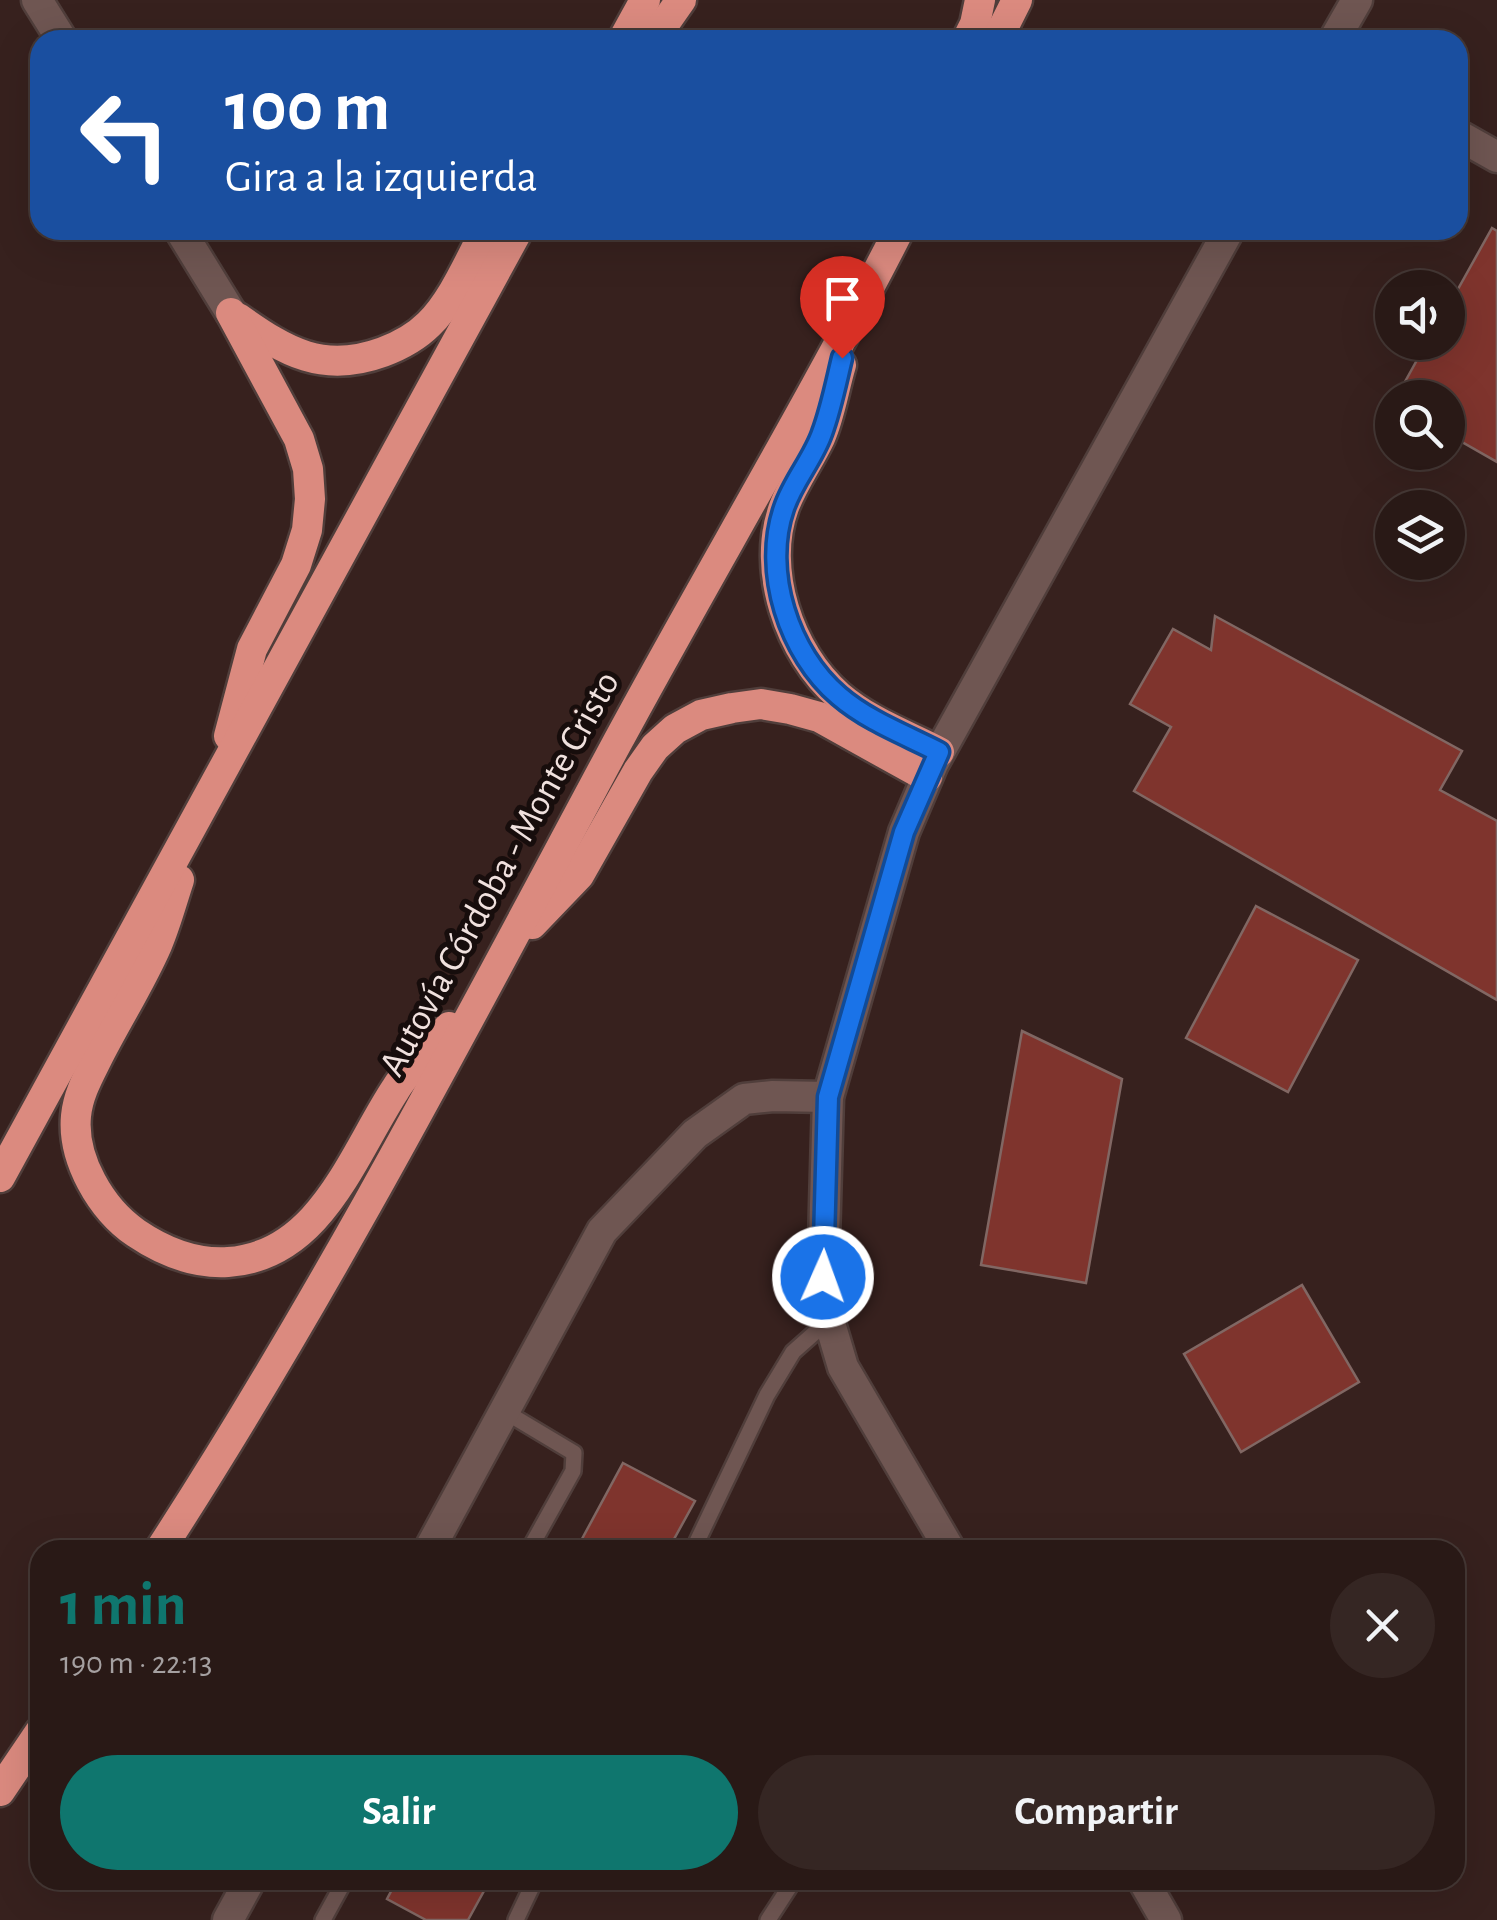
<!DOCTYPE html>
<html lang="es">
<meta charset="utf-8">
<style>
:root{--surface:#291916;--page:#352623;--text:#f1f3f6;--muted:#a5a0a1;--line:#453835;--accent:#0f766e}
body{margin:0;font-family:"Alegreya Sans",sans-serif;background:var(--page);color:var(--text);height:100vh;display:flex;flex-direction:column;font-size:38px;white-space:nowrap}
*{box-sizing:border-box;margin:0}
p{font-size:32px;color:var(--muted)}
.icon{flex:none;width:55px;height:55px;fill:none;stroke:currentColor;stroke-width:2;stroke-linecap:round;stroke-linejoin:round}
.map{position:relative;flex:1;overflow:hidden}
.details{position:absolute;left:30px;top:1540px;width:1435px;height:350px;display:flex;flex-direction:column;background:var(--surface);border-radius:30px;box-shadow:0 10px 40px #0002,0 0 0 2px var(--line)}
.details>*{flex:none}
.top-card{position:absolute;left:30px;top:30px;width:1438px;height:210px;border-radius:30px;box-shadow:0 10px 40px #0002,0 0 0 2px var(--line);background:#1a4fa0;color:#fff;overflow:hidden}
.buttons{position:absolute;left:1375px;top:270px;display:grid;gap:20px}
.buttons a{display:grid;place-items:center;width:90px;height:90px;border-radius:50%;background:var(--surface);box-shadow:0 10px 40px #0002,0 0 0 2px var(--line);font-size:50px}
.pin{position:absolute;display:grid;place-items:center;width:85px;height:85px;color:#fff;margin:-102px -42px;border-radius:50% 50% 50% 0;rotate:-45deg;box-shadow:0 0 10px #0007}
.pin .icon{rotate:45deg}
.me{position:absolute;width:110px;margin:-55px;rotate:2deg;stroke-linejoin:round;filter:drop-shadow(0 0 8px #0008)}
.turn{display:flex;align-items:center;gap:35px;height:210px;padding:0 30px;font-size:45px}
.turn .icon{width:130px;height:130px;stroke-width:2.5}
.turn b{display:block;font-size:70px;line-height:85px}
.round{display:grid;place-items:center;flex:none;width:105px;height:105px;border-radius:52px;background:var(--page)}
.head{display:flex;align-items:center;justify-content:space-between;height:170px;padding:0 30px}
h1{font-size:60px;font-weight:700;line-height:75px;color:var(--accent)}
.action{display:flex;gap:20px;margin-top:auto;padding:20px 30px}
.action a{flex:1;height:115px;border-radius:60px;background:var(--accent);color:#fff;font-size:40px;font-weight:700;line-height:115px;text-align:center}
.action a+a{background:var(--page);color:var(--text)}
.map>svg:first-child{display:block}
.building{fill:#7f342d;stroke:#816763;stroke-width:2.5}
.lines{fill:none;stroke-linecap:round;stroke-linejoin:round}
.lane-casing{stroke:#503e3b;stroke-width:20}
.street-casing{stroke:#503e3b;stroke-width:35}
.highway-casing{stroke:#503e3b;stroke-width:35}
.lane{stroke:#6f5652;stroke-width:15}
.street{stroke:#6f5652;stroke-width:30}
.highway{stroke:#db8a7f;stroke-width:30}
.route-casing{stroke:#114b97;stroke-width:25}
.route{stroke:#1a73e8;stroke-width:18}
.labels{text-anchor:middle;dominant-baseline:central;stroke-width:10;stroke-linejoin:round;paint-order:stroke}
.street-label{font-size:38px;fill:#f0e1de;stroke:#170d0c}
</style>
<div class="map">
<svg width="1497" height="1920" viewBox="0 0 1497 1920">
<rect width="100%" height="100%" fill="#37211e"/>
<!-- building -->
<g class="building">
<path d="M1492 228 1497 231V462L1448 434V398H1396L1427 342H1448V307Z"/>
<path d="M1215 616 1462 751 1440 790 1497 821V1000L1134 791 1171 727 1130 704 1173 629 1211 650Z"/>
<path d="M1256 906 1358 960 1288 1092 1186 1038Z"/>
<path d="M1022 1031 1122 1079 1086 1283 981 1265Z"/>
<path d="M1302 1285 1359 1382 1241 1452 1184 1354Z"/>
<path d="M623 1463 695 1501 668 1550H576Z"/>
<path d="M397 1880H490L468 1920H426L387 1899Z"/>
</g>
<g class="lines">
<defs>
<g id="lane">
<path d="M504 1411 574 1453 573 1471 529 1550"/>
<path d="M693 1550 767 1395 793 1352 829 1320"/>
<path d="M323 1920 345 1880"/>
<path d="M516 1920 535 1880"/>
<path d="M768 1920 794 1880"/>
</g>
<g id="street">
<path d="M37 0 62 40"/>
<path d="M1334 40 1357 0"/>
<path d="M1458 135 1497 157"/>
<path d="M180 230 231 313"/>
<path d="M429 1550 602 1231 695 1134 744 1099 773 1096 828 1097"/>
<path d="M950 1550 843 1367 829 1320 823 1277 828 1097 904 832 933 764 1229 230"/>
<path d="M1143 1880 1166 1920"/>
<path d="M228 1920 250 1880"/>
</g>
<g id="highway">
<path d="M623 40 645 0"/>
<path d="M653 40 681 0"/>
<path d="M967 40 975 24 980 0"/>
<path d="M997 40 1017 0"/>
<path d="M238 318C286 352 323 374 383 352 399 346 417 336 429 324 453 301 470 259 486 230"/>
<path d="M841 365C834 388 830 416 820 438 809 461 793 483 784 507 761 569 789 653 839 696 868 721 906 735 939 752"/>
<path d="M229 736 252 649 296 565 307 530 310 499 308 469 299 439 231 313"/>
<path d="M179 880C172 901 166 924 157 945 140 984 116 1021 97 1059 88 1077 78 1095 76 1116 72 1159 101 1209 136 1233 164 1252 194 1264 228 1262 320 1256 352 1156 395 1090 409 1067 431 1047 449 1027"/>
<path d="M532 924 579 875 638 771 655 747 675 729 701 715 732 708 761 704 790 709 819 717 927 777"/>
<path d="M0 1177 518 230"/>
<path d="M160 1550C328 1291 471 1015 617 743 710 571 810 404 899 230"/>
<path d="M0 1791 40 1732"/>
</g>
</defs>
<!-- lane casing -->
<use href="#lane" class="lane-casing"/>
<!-- street casing -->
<use href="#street" class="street-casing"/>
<!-- highway casing -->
<use href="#highway" class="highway-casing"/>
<!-- lane -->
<use href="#lane" class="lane"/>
<!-- street -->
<use href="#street" class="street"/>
<!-- highway -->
<use href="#highway" class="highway"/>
</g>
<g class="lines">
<defs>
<path id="route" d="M823 1277 828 1097 904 832 939 752C906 735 868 721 839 696 789 654 762 571 784 508 793 481 813 459 822 433 831 409 836 383 842 358"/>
</defs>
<!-- route casing -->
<use href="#route" class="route-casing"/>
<!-- route -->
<use href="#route" class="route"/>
</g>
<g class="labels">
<!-- street labels -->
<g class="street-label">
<text transform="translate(500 874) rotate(-61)">Autovía Córdoba - Monte Cristo</text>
</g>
</g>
</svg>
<div class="buttons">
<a><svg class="icon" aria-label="sound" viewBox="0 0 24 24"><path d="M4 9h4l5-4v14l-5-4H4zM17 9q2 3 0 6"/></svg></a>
<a><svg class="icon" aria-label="search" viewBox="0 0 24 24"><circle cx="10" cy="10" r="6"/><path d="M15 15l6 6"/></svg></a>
<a><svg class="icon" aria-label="layers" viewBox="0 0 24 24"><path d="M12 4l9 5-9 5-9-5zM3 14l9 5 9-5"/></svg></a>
</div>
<div class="pin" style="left:842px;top:358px;background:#d93025"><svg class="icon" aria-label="arrive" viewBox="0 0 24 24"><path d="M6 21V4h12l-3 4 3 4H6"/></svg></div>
<svg class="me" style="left:823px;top:1277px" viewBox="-20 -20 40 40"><circle r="17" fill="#1a73e8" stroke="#fff" stroke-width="3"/><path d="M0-11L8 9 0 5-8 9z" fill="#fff"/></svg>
<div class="top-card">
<div class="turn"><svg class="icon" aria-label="left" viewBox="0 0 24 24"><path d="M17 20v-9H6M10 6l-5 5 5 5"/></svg><div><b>100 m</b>Gira a la izquierda</div></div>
</div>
<section class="details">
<div class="head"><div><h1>1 min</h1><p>190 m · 22:13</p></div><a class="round"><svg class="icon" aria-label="close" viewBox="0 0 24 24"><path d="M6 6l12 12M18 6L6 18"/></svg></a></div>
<div class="action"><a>Salir</a><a>Compartir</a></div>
</section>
</div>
